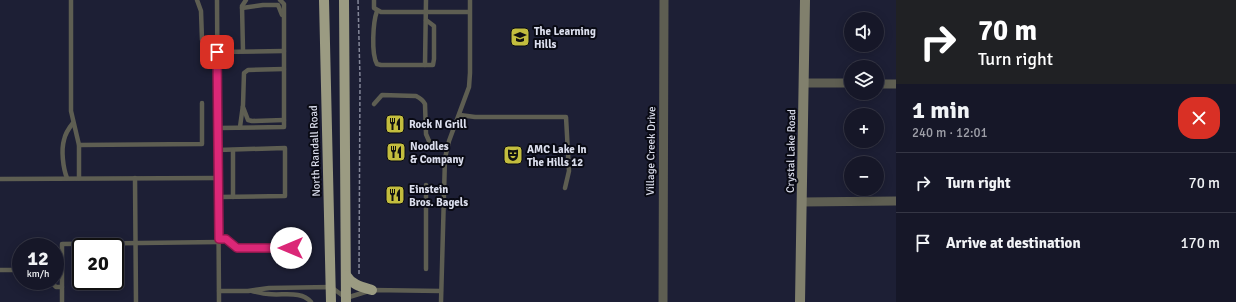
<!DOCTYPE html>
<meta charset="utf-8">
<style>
:root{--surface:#161728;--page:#1f2030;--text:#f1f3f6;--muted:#9e9fa8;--line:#353645}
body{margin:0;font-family:Signika,sans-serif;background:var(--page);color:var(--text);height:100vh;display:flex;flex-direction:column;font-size:15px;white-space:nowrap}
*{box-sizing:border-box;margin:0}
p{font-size:13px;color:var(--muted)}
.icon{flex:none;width:22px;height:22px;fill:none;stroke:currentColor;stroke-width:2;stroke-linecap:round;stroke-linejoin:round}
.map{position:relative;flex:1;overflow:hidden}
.panel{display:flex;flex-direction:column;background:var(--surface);width:340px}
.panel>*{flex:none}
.top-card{background:#202124;color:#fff;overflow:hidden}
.controls{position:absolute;left:844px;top:12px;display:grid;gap:8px}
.controls a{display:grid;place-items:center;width:40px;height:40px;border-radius:50%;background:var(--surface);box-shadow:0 2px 10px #0003,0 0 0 1px var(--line);font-size:20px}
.speed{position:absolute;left:12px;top:238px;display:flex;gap:8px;font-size:20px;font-weight:700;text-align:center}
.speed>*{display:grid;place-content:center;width:52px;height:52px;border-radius:50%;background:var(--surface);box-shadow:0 2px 10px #0003,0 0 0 1px var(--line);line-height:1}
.speed small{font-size:10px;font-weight:400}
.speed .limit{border:2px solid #111;border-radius:6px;background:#fff;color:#111}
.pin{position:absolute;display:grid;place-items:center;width:34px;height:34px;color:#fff;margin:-17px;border-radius:8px;box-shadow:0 2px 6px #0006}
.me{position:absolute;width:44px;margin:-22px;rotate:270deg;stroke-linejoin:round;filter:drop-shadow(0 0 3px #0008)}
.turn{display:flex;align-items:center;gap:14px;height:84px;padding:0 16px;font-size:18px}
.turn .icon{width:52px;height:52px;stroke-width:2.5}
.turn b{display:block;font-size:28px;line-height:34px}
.round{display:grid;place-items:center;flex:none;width:42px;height:42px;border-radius:16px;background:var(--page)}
.overview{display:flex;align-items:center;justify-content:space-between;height:68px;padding:0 16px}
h1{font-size:24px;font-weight:800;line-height:30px}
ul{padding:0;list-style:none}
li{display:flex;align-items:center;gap:12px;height:60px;padding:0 16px;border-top:1px solid var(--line)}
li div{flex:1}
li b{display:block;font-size:15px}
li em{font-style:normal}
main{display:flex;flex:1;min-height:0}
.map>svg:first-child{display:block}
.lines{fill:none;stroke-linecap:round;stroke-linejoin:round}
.path{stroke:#848799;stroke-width:1.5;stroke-dasharray:4 2;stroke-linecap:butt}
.lane{stroke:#5e5e52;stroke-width:4.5}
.street{stroke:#5e5e52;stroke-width:9}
.secondary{stroke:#81806d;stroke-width:10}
.primary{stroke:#9b9b82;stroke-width:10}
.route-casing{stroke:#8e194d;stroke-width:10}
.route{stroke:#db2777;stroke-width:7}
.labels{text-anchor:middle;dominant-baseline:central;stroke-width:4;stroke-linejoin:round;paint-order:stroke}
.poi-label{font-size:11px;font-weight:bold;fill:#dbdeed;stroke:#090a14;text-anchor:start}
.street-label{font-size:11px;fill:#dbdeed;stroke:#090a14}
</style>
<main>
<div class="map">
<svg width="896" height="302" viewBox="0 0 896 302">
<rect width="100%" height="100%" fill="#1d1f35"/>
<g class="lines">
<!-- path -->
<path class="path" d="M358 0 360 79 359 276"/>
<!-- lane -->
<g class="lane">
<path d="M71 0V111L79 145V178"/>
<path d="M197 0 201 11 202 40H217"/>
<path d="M217 0 219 302"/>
<path d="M374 0V8L381 12H469"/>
<path d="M242 8 263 5H278L282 15"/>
<path d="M377 11C373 22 371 54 377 64L381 65H433L434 59V26L426 20"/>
<path d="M243 51 242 6 246 0"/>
<path d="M217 52 284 51"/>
<path d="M425 65 426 0"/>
<path d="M374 104 382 95 416 96C420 98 423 100 425 104L426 134 429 141"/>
<path d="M243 107 248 120 252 121 284 120"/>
<path d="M460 115 475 117H566L569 171 565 188"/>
<path d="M240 127 243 105 244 73 248 70 284 69"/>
<path d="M218 128 284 127V4L280 0"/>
<path d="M79 145 202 144V103"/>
<path d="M218 150 285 148V196L218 197"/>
<path d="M233 150V197"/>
<path d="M67 178C63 168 61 150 64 140 65 134 69 128 73 123"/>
<path d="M135 178 136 302"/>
<path d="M0 179 218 178"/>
<path d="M426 185V269"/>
<path d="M219 239H226L237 248H291"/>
<path d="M0 270H21"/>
<path d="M50 281 56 287H62"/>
<path d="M219 291H248L269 288 331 287 346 298 372 290 441 291"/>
<path d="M252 291C257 292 263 294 268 294 282 296 301 290 311 302"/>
<path d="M62 302V244L219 242"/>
<path d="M441 302 445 158 449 141 469 87 470 73V0"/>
</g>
<!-- street -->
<g class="street">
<path d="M804 83H851"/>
<path d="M877 84H896"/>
<path d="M802 202 896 201"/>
<path d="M663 302 664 0"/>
</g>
<!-- secondary -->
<path class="secondary" d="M800 302 805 0"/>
<!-- primary -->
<g class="primary">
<path d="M324 0 331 302"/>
<path d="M344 0 346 302"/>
<path d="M346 275C352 285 362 287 372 290"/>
</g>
</g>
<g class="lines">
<defs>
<path id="route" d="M217 52 219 239H226L237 248H291"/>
</defs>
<!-- route casing -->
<use href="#route" class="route-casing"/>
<!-- route -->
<use href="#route" class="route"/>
</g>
<!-- icons -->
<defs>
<symbol id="school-square" viewBox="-11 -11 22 22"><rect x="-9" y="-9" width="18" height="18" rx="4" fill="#c3bd3e" stroke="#090a14"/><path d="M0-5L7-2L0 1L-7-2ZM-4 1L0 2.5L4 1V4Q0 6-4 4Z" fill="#111"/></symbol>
<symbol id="restaurant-square" viewBox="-11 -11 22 22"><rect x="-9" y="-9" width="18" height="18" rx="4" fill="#c3bd3e" stroke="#090a14"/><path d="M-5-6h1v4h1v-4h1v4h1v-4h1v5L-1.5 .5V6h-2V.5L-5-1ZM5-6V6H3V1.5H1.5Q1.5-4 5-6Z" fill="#111"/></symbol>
<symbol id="theatre-square" viewBox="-11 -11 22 22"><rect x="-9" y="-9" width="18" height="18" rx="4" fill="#c3bd3e" stroke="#090a14"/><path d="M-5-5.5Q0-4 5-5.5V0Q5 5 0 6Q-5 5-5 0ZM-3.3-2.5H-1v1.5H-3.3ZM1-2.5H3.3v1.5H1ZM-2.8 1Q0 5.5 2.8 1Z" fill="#111"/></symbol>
</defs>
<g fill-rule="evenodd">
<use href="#school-square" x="509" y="26" width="22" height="22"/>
<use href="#restaurant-square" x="384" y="113" width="22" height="22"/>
<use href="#restaurant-square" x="385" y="141" width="22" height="22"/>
<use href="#theatre-square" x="502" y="144" width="22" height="22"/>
<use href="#restaurant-square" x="384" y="184" width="22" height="22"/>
</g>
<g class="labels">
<!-- poi labels -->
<g class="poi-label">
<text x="534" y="31">The Learning<tspan x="534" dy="13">Hills</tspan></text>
<text x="409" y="124">Rock N Grill</text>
<text x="410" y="146">Noodles<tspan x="410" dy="13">&amp; Company</tspan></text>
<text x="527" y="149">AMC Lake In<tspan x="527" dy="13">The Hills 12</tspan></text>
<text x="409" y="189">Einstein<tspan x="409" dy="13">Bros. Bagels</tspan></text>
</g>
<!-- street labels -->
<g class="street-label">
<text transform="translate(315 151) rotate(-92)">North Randall Road</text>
<text transform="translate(651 151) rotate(-89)">Village Creek Drive</text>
<text transform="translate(791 151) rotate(-89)">Crystal Lake Road</text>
</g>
</g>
</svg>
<div class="controls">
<a><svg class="icon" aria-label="sound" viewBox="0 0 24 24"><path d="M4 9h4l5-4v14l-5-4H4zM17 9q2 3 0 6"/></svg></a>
<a><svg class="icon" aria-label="layers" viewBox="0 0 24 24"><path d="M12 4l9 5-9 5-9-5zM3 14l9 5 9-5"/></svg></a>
<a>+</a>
<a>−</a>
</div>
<div class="speed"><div>12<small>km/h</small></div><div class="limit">20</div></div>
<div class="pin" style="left:217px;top:52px;background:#d93025"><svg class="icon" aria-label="arrive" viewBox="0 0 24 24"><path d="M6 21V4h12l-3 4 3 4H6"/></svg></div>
<svg class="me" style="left:291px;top:248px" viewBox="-20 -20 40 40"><circle r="19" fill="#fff"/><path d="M0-13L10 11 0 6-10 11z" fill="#db2777"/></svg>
</div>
<section class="panel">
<div class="top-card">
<div class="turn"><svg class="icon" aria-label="right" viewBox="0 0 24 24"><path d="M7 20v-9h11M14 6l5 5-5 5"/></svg><div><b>70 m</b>Turn right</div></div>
</div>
<div class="overview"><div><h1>1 min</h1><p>240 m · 12:01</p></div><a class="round" style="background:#d93025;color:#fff"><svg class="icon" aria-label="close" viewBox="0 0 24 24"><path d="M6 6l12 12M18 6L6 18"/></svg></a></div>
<ul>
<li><svg class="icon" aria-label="right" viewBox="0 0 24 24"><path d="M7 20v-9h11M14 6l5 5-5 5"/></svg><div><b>Turn right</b></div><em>70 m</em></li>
<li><svg class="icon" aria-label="arrive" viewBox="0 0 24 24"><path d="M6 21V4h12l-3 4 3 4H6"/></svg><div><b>Arrive at destination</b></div><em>170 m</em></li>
</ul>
</section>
</main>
